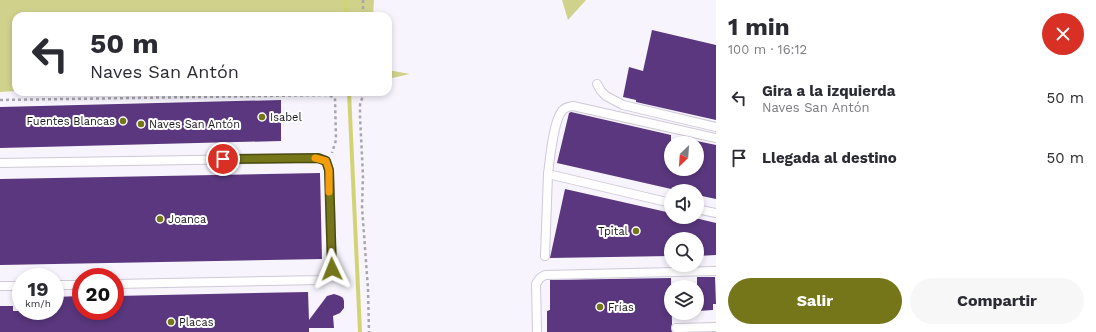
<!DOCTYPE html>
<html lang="es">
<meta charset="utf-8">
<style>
:root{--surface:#fff;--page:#f7f7f7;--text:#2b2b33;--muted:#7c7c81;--accent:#75751a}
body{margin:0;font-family:"Work Sans",sans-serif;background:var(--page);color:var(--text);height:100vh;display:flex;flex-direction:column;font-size:15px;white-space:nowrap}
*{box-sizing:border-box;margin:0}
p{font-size:13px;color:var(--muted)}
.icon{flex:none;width:22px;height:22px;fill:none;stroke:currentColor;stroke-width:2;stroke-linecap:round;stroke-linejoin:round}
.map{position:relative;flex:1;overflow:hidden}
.panel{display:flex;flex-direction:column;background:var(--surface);width:380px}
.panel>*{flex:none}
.banner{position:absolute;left:12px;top:12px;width:380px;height:84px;border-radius:12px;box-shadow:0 2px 6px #0003;background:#fff;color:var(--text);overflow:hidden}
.needle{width:26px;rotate:205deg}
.fabs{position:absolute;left:664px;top:136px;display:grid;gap:8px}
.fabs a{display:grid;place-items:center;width:40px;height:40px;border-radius:50%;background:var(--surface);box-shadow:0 2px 6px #0003;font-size:20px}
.speed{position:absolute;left:12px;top:268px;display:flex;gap:8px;font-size:20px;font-weight:700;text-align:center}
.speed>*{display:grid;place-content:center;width:52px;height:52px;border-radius:50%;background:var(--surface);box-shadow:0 2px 6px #0003;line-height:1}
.speed small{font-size:10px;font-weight:400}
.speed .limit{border:6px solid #d22;background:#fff;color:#111}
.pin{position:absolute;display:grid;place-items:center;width:34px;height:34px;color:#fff;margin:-17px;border:2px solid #fff;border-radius:50%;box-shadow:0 1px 4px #0007}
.me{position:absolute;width:44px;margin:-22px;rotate:358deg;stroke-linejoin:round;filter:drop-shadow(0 0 3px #0008)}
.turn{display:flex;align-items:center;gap:14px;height:84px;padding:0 12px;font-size:18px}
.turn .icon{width:52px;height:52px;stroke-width:2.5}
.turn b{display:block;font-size:28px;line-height:34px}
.round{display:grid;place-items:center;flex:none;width:42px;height:42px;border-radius:21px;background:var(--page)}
.summary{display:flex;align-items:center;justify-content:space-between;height:68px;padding:0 12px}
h1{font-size:24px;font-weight:700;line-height:30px}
.primary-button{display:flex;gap:8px;margin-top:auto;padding:8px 12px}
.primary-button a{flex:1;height:46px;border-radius:24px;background:var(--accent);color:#fff;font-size:16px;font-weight:700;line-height:46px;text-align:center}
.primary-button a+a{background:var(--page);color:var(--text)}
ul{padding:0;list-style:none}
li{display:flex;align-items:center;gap:12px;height:60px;padding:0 12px}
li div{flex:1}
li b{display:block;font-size:15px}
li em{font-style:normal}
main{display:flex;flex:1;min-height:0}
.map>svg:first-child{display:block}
.green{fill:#d0d28c}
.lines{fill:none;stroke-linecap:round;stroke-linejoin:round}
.stream{stroke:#d2d375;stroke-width:4}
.building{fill:#5a377e}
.lane-casing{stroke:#cfc9d8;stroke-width:10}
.path{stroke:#a7a5ad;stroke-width:2.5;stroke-dasharray:3 3;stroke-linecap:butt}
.lane{stroke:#fff;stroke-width:8}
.route-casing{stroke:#4c4c11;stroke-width:10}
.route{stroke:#75751a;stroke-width:7}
.slow{stroke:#f59e0b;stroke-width:7}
.poi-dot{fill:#75751a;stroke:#fff;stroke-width:1.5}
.labels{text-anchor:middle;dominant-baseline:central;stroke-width:4;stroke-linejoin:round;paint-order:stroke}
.poi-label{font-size:11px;fill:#19171d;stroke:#fff;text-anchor:start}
</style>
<main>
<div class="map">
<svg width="716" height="332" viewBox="0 0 716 332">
<rect width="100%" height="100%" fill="#f7f4fd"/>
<!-- green -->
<g class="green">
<path d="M0 0H374L373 16H16V91L0 92Z"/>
<path d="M562 0H586L568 20Z"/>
<path d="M388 70 410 74 388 79Z"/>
</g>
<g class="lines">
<!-- stream -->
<g class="stream">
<path d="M345 0 346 13"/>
<path d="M349 92 360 332"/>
</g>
</g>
<!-- building -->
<g class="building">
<path d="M652 30 716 45V120L636 102V100L623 97 629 67 643 71Z"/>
<path d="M281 100V141L0 148V107Z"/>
<path d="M571 112 671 135V169H697V141L716 145V199L697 195V191H680L557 163 569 113Z"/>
<path d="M320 173 322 259 0 265V179Z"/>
<path d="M565 189 671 213V217H691L716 223V255L697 256V239H671V256L550 258Z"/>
<path d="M697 277H715L716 304H713V310L697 311Z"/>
<path d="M671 278 672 324 671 328 672 332H547V311L550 310V280Z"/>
<path d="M308 292 309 320 327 296 334 294 340 296 343 298 344 301V308L340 313 333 316 334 328H309V332H0V306H13V311H55V297L81 296V311H115V296Z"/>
</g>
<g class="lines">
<defs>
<g id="lane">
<path d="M597 84 601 91 606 96 623 105 716 127"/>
<path d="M0 163 318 158 326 161 329 170 332 269 328 277 321 280 115 284"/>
<path d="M671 203 548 174C550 159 553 122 562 111 565 107 568 107 573 106L716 138"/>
<path d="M697 209 716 213"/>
<path d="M545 256 548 174"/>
<path d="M55 285H81"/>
<path d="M0 286H21"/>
<path d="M676 328 716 327"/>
<path d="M537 332 536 284 540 278 545 275 716 271"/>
</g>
</defs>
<!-- lane casing -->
<use href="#lane" class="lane-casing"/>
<!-- path -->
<g class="path">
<path d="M363 0V16"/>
<path d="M364 92 360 105V116L363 176 362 207 368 289 369 332"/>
<path d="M0 100 328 95 335 98 336 140 332 153"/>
</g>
<!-- lane -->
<use href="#lane" class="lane"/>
</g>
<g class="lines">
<defs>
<path id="route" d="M223 159 318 158 326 161 329 170 332 269"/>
</defs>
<!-- route casing -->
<use href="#route" class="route-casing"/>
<!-- route -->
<use href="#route" class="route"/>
<!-- slow -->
<path class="slow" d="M315 158 326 161 329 170V192"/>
</g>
<!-- markers -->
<g class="poi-dot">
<circle cx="262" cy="117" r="4"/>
<circle cx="123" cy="121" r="4"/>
<circle cx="141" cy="124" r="4"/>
<circle cx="160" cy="219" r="4"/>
<circle cx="636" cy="231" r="4"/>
<circle cx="600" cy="307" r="4"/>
<circle cx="171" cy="322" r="4"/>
</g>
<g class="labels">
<!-- poi labels -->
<g class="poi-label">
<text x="270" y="117">Isabel</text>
<text x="115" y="121" text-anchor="end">Fuentes Blancas</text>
<text x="149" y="124">Naves San Antón</text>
<text x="168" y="219">Joanca</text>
<text x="628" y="231" text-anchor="end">Tpital</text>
<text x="608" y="307">Frías</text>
<text x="179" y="322">Placas</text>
</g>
</g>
</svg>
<div class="fabs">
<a><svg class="needle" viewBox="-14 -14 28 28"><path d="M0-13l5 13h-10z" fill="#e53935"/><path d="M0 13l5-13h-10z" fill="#7c7c81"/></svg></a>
<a><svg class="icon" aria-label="sound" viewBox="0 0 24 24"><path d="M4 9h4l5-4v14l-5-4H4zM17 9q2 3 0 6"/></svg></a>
<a><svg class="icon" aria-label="search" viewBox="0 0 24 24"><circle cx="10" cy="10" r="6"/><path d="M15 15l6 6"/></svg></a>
<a><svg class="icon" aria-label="layers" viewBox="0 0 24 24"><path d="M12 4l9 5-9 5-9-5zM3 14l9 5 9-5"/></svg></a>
</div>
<div class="speed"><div>19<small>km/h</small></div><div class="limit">20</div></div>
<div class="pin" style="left:223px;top:159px;background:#d93025"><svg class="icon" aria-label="arrive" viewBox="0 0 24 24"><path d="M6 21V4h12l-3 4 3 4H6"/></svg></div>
<svg class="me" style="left:332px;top:269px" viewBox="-20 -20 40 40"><path d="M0-17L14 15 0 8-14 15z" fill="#75751a" stroke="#fff" stroke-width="4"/></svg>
<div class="banner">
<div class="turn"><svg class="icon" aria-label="left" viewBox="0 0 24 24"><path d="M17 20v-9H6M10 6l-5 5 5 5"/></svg><div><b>50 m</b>Naves San Antón</div></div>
</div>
</div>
<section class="panel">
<div class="summary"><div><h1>1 min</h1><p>100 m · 16:12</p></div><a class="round" style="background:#d93025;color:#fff"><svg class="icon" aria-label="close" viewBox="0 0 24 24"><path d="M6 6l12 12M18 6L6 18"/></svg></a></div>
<ul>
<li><svg class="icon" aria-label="left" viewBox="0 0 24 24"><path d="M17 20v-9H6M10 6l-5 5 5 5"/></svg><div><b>Gira a la izquierda</b><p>Naves San Antón</p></div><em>50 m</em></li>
<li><svg class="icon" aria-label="arrive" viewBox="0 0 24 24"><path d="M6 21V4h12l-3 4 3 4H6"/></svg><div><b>Llegada al destino</b></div><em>50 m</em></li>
</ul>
<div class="primary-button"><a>Salir</a><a>Compartir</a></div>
</section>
</main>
